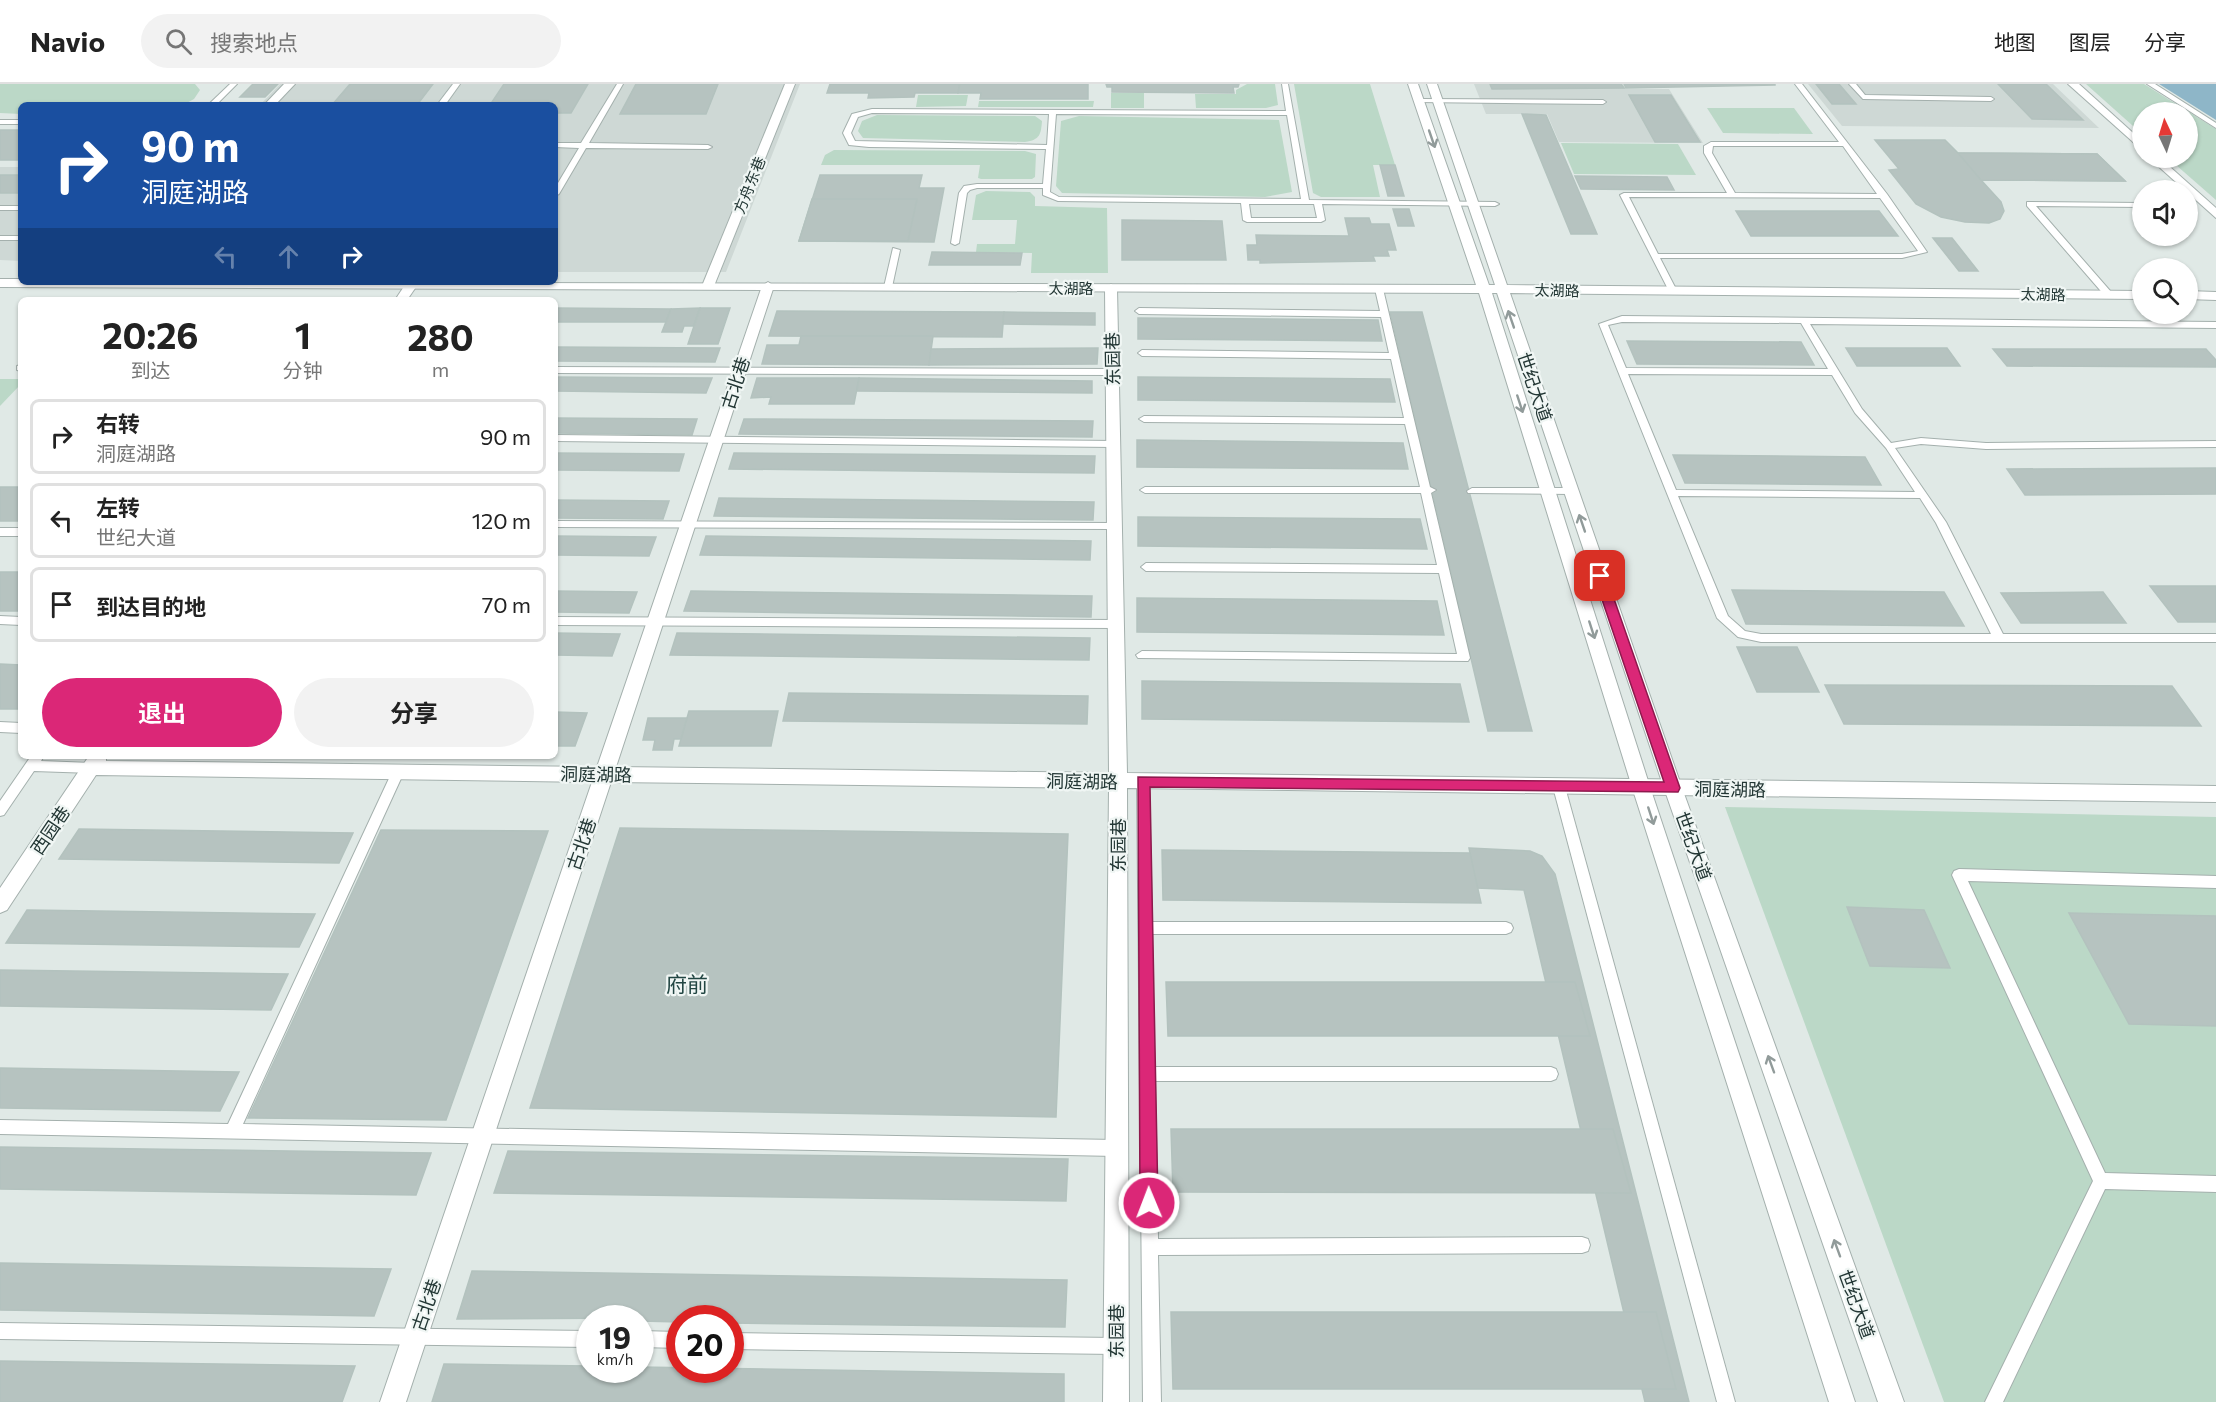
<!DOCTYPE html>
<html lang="zh">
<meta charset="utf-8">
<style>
:root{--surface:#fff;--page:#f2f2f2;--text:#222;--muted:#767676;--line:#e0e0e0;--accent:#db2777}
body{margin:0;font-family:Commissioner,"Noto Sans SC",sans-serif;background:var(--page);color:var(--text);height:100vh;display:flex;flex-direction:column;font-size:22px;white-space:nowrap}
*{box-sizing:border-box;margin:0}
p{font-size:20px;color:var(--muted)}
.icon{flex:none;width:33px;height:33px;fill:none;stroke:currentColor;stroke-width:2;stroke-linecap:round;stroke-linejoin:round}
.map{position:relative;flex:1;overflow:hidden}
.panel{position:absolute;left:18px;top:213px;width:540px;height:462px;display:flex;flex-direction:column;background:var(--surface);border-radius:9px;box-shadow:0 2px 4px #0004}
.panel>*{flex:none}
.hud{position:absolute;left:18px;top:18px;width:540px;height:183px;border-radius:9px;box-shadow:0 2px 4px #0004;background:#1a4fa0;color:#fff;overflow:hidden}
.needle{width:39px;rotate:356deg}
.tools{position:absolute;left:2132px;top:18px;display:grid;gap:12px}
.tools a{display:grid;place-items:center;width:66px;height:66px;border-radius:50%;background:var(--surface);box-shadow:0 2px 4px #0004;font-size:30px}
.speed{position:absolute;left:576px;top:1221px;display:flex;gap:12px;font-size:30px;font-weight:700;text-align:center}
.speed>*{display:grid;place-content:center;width:78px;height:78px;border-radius:50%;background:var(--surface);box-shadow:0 2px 4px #0004;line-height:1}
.speed small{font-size:15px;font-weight:400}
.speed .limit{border:9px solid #d22;background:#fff;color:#111}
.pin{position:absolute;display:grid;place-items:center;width:51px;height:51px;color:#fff;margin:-26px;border-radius:12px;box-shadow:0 3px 9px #0006}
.me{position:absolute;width:66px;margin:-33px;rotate:359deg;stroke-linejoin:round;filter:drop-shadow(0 0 4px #0008)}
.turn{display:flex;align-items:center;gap:21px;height:126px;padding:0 24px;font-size:27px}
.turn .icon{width:78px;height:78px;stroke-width:2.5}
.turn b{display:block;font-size:42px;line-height:51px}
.lanes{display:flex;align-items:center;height:57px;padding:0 24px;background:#0003;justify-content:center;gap:30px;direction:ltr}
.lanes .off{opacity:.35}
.eta{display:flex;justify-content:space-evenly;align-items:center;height:102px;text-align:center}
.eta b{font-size:36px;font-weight:700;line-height:42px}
.action{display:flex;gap:12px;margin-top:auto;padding:12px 24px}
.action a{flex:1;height:69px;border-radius:36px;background:var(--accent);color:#fff;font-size:24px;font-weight:700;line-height:69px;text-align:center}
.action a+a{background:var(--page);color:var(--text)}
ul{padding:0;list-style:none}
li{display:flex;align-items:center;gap:18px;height:75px;margin:0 12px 9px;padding:0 12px;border:3px solid var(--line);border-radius:9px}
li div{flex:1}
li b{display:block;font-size:22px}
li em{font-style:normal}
header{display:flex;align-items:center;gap:36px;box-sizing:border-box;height:84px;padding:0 30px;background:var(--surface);border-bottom:2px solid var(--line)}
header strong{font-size:28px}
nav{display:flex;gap:33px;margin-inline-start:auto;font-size:21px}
.search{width:420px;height:54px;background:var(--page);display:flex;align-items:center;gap:15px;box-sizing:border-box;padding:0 21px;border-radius:33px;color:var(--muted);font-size:22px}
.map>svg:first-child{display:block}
.built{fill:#ced8d5}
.green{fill:#bbd8c7}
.water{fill:#8eb6c8}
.building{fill:#b6c3c0;stroke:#b3c2be;stroke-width:1.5}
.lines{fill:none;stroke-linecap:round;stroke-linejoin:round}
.service-casing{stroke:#a4b0ad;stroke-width:2}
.minor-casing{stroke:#a4b0ad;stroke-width:2}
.tertiary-casing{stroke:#a4b0ad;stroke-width:2}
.service{fill:#fff;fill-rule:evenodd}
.minor{fill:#fff;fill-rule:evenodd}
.tertiary{fill:#fff;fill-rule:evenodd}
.oneway{stroke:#919b9a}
.route{fill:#db2777;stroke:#8e194d;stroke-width:1.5}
.labels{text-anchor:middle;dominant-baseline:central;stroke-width:4.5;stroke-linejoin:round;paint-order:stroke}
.far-street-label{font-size:15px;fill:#233735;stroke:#f0f6f4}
.street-label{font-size:18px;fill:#233735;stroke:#f0f6f4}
.quarter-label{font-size:21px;fill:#224643;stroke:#f0f6f4}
</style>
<header>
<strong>Navio</strong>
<div class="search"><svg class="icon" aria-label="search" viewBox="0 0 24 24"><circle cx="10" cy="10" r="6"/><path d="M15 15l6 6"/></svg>搜索地点</div>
<nav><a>地图</a><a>图层</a><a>分享</a></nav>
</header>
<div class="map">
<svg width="2216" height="1318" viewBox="0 0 2216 1318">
<rect width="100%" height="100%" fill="#e0e9e6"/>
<!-- built -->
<g class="built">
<path d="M280 0H800L726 188H555V21H260Z"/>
<path d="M1474 0H1623L1626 5H1669L1703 59 1559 58 1547 30H1486Z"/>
<path d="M1808 0H2053L2099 44 1842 42Z"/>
<path d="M0 83H21V177L0 176Z"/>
</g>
<!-- green -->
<g class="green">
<path d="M0 0H195L200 6 194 15 183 21H21V30L0 29Z"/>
<path d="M1247 0H1275L1278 21 1266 24H1196L1195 10H1236V6Z"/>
<path d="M1294 0H1370L1395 81H1373L1380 113H1321L1313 109Z"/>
<path d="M2086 0H2144L2216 45V116L2168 74H2187V28H2142V50Z"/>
<rect x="1111" y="9" width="33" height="15"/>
<path d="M918 11H968L966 22 916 23Z"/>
<path d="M979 17H1094L1093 23H978Z"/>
<path d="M1707 24H1794L1813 50 1723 49Z"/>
<path d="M877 31 1035 32 1042 37C1041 50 1040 56 1025 58L863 54 858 47 862 37Z"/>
<path d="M1079 32 1279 36 1292 108 1265 113 1062 109 1056 102 1061 37Z"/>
<path d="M1561 59 1678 60 1696 91 1574 90Z"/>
<path d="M834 66 1025 67 1036 70 1035 93 1032 95H981L978 94 980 81H821L825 71Z"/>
<path d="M986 107 1030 108 1035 113V122L1107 124 1108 189H1031L1032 169 976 168 977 160H1015L1017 136H972L976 111Z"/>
<path d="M0 295H21V300L0 322Z"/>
<path d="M1725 723 2216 733V1318H1944Z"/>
</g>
<!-- water -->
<path class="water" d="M2159 0H2216V36Z"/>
<!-- building -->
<g class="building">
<path d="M253 0H278L265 13H240Z"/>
<path d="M350 0H433L417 21H332Z"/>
<path d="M504 0H588L571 29H555V21H490Z"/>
<path d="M636 0H718L706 30H620Z"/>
<path d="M830 0H960L958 9H915L914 13 868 14 869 9H827Z"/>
<path d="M960 0H1088V15H980L981 9H958Z"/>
<path d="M1106 0H1239L1238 3H1233L1234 9 1112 8V3H1107Z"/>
<path d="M1490 0H1621L1624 4 1492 5Z"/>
<path d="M1624 0H1775V1L1626 4Z"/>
<path d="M1816 0H1839L1856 20H1832Z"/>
<path d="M1998 0H2046L2083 36 2032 35Z"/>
<path d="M1629 11H1671L1700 58H1655Z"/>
<path d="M1522 30 1546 31 1597 150H1571Z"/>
<path d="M0 46H21L19 76H0Z"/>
<path d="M1875 56H1945L1958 69 2097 70 2125 97 1981 96 2001 118 2004 127 2000 135 1989 139 1965 138 1941 133 1916 120 1889 86 1899 85Z"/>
<path d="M1958 69 2097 70 2125 97 1981 96Z"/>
<path d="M1380 81H1395L1404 112H1388Z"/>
<rect x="0" y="91" width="21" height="18"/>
<path d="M820 91H922L919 104H944L934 158 799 157Z"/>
<path d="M1575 92 1667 93 1674 106 1581 105Z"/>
<path d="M812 115H917L908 157H799Z"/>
<path d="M1393 125H1409L1414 142H1398Z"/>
<path d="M1736 127H1879L1898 152H1751Z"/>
<path d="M1345 134H1369L1371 140H1389L1396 166H1387L1389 172H1373L1375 177 1260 179V176H1248L1247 161H1257L1256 151 1349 152Z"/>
<path d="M1122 136 1222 137 1226 176H1122Z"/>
<path d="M1933 154H1952L1978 187H1959Z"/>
<path d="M932 168 1022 169 1020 181H929Z"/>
<path d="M555 224 671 225 666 238H555Z"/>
<path d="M700 224 694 242H684L682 248H662L671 225Z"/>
<path d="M700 224H730L718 260H688Z"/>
<path d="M777 227 1004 228 1002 253 769 252Z"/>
<path d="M1004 228 1095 229V241L1003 240Z"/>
<path d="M1390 228H1422L1532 647H1488Z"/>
<path d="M1138 234 1378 236 1382 257 1138 255Z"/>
<path d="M801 252H933L929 281 762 280 767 261H799Z"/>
<path d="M1627 257 1801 258 1814 281 1637 280Z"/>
<path d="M555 263 720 264 715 278 555 277Z"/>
<path d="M1098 264 1097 280 929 281 931 265Z"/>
<path d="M1846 264H1947L1960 282H1857Z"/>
<path d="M1993 265H2206L2216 276V283L2007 282Z"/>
<path d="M555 293 712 294 706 309 555 307Z"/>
<path d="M1138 293 1390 295 1395 318 1138 316Z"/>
<path d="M757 294H859L854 320H769L771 313 751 314Z"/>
<path d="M859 294 1092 297V309L857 307Z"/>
<path d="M555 334 697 335 692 351 555 349Z"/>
<path d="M744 335 1093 337 1092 353 739 350Z"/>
<path d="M1137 356 1403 359 1408 385 1137 383Z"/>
<path d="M555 369 684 370 679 387 555 386Z"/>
<path d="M734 369 1095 372 1094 389 729 385Z"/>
<path d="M1673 371 1865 373 1881 401 1685 399Z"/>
<path d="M2216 384V410L2025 411 2007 385Z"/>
<rect x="0" y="403" width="21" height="34"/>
<path d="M719 414 1094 418 1093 436 714 432Z"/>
<path d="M555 416 669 417 663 435 555 434Z"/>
<path d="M1138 433 1420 435 1427 465 1138 462Z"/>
<path d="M555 452 656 453 649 472 555 471Z"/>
<path d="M706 452 1091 457 1090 476 700 471Z"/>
<rect x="0" y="488" width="21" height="39"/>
<path d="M2150 502H2216V538H2178Z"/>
<path d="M1732 506 1944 508 1964 542 1746 540Z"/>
<path d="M555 507 637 508 629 529 555 528Z"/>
<path d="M691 507 1092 512 1091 533 684 527Z"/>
<path d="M2103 508 2126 539H2021L2001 509Z"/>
<path d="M1137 514 1437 517 1444 551 1137 548Z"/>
<path d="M555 549 620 550 612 572 555 571Z"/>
<path d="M677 549 1090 554 1089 576 670 571Z"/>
<path d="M1737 563H1797L1819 608H1757Z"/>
<path d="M0 580 21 581V625H0Z"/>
<path d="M1142 597 1460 600 1469 638 1142 635Z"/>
<path d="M1825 601 2172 602 2201 642 1844 640Z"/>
<path d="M789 609 1088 612 1087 640 783 637Z"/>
<path d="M689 627H778L771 662H679Z"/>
<path d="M555 628 587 629 575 662H555Z"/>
<path d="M648 634H687L681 655H674L672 666H653L655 656H643Z"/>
<path d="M620 744 1068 750 1056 1033 530 1024Z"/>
<path d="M79 745 353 749 339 779 59 775Z"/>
<path d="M381 746 548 747 446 1036 248 1034Z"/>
<path d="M1469 764 1530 767 1542 772 1555 790 1689 1318H1645L1524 806 1477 804Z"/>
<path d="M1162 766 1470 769 1481 819 1163 816Z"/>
<path d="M1847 823 1924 826 1950 884 1870 882Z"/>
<path d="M27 826 315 830 299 863 6 859Z"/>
<path d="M2069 829 2216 832V942L2129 940Z"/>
<path d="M0 886 288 890 271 926 0 922Z"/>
<path d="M1166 898H1575L1590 952H1168Z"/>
<path d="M0 984 239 988 220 1027 0 1024Z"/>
<path d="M1171 1045H1613L1631 1109 1173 1108Z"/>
<path d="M0 1063 431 1069 416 1111 0 1105Z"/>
<path d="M508 1067 1068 1075 1066 1117 494 1109Z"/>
<path d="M0 1179 391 1185 374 1232 0 1226Z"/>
<path d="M472 1187 1067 1196 1065 1243 730 1239V1234H680V1238L640 1237V1234L457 1235Z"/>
<path d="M1171 1228H1656L1676 1305H1173Z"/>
<path d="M0 1277 355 1282 342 1318H0Z"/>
<path d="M444 1280 590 1282V1286H640V1283L1064 1290V1318H432Z"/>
</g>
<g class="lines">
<defs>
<g id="service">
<path d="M230 0H237L216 21H208Z"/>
<path d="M453 0H460L445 21H437Z"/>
<path d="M617 0H623L589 59 708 61 712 63 708 65 586 64 559 110 555 112V104L579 64 555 63V59H581Z"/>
<path d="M1282 0H1288L1309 116 1495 118 1499 120 1495 122 1322 120 1325 136 1321 138H1247L1243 136 1241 119 1058 117 1043 111V104H977L970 106 967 109 959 159 955 161 951 159 959 109 964 102 977 100H1043L1046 65 869 63 849 61 843 49 852 30 872 25 1286 27ZM872 29 1049 30 1047 61 855 57 851 49 858 33ZM1056 30 1287 31 1301 115 1059 113 1050 108ZM1249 120H1314L1317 134H1251Z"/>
<path d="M1795 0H1802L1887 110 1927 168 1902 174H1660L1677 207 1670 209 1620 111 1624 109H1727L1704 69V62L1711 58H1839ZM1713 62H1843L1877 110 1735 109 1712 69ZM1629 113 1880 114 1918 167 1902 170H1658Z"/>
<path d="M1849 0H1856L1865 11 1991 13 1994 15 1991 17 1863 15Z"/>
<path d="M2147 0H2155L2216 39V44Z"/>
<path d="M1419 15 1603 16 1606 18 1603 20 1417 18V16Z"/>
<rect x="0" y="36" width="21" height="4"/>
<path d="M2027 118 2142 119V123L2036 122 2112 209V213H2106L2027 122Z"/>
<rect x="0" y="122" width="21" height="4"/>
<rect x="0" y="152" width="21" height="4"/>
<path d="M893 164 900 166 892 203 888 206 884 203Z"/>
<path d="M1379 202 1383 205 1430 403 1436 406 1431 409 1470 574 1468 577 1138 574 1136 571 1142 567 1457 570 1439 489 1146 487 1141 483 1146 479 1437 481 1421 409H1145L1140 406 1145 403H1420L1405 340 1144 338 1139 335 1144 332 1404 334 1391 275 1142 272 1138 269 1142 266 1389 269 1381 233 1139 230 1135 227 1139 224 1380 227 1375 205Z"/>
<path d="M1622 232 2216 238V244L1810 240 1862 325 1891 359 1921 354 1986 359 2216 357V363L1986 365 1921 360 1895 364 1946 438 2003 550H2216V558H1761L1738 553 1717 534 1599 240ZM1622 238 1801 239 1828 285 1626 284 1608 241ZM1628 290 1832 291 1855 329 1886 364 1915 408 1676 406ZM1678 412 1920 414 1936 439 1991 550H1761L1745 547 1728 532Z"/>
<path d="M20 281 21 287 17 286V282Z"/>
<path d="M555 283 1113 285 1118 288 1113 291 555 289Z"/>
<path d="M555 351 1114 357 1119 360 1114 363 555 357Z"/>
<path d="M1472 404H1571L1576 407 1571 410 1468 409 1467 407Z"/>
<path d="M555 437 1115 439 1120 442 1115 445 555 443Z"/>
<rect x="0" y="444" width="21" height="8"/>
<path d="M0 532 21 533V541L0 540Z"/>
<path d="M555 533 1115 536 1121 540 1115 544 555 541Z"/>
<path d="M0 638 21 639V649L0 648Z"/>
<path d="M31 672H44L41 677 92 679 96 681 98 684 96 687 92 689 34 687 4 731 0 732V717Z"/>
<path d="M398 683 402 685 404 688 243 1040 1116 1056 1121 1059 1124 1064 1121 1069 1116 1072 0 1050V1036L228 1040 392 688 394 685Z"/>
<path d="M1143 692 1147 693 1149 697 1152 838H1506L1511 840 1513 844 1511 848 1506 850H1152L1154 983H1551L1556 985 1558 990 1556 995 1551 997H1155L1158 1155 1582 1153 1588 1155 1590 1161 1588 1167 1582 1169 1158 1171 1161 1318H1143L1137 697 1139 693Z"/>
<path d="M1559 698 1563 699 1565 703 1735 1318H1717L1553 703 1555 699Z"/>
<path d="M1959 785 2216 792V804L1968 797 2105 1089 2216 1092V1108L2105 1105 2003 1318H1985L2093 1097 1952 791 1954 787Z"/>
<path d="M0 1239 590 1247V1263L0 1255Z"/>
<path d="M640 1247 680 1248V1264L640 1263Z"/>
<path d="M730 1249 1116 1254 1122 1256 1124 1262 1122 1268 1116 1270 730 1265Z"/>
</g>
<g id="minor">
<path d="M284 0H295L275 21H264Z"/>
<path d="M785 0H795L714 202 712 205H704L702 202Z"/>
<path d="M2068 0H2079L2142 57V66Z"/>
<path d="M2149 74H2160L2216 124V134Z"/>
<path d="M407 198 418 200 407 216H395Z"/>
<path d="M768 198 774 202 616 683 1109 689 1105 204 1111 200 1117 204 1127 689 2216 702V718L1127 704 1129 1318H1103L1109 704 611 698 406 1318H380L592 698 96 691 7 826 0 829V804L89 672H106V677L597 683 762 202Z"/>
</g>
<g id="tertiary">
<path d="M1408 0H1418L1489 201H1495L1427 0H1437L1507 201 2142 207V215L1510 209 1682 704 1904 1318H1878L1664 704 1497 209H1492L1650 703 1855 1318H1829L1632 703 1479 209 0 203V195H21V198L1476 201Z"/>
<path d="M2187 207 2216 208V216L2187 215Z"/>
</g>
</defs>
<!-- service casing -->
<use href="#service" class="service-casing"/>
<!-- minor casing -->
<use href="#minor" class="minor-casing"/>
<!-- tertiary casing -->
<use href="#tertiary" class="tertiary-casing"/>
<!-- service -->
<use href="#service" class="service"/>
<!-- minor -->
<use href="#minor" class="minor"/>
<!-- tertiary -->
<use href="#tertiary" class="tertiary"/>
</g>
<!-- one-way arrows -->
<defs><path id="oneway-shaft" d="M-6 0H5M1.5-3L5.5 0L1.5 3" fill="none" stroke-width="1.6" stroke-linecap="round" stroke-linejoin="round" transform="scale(1.5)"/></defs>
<g class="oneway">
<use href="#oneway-shaft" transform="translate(1432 55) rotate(71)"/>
<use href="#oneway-shaft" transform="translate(1511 235) rotate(-109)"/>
<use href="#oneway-shaft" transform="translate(1520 320) rotate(72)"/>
<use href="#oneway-shaft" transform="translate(1582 439) rotate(-109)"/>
<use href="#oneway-shaft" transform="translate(1592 546) rotate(72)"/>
<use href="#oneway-shaft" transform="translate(1651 732) rotate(72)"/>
<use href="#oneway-shaft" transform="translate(1771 980) rotate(-110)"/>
<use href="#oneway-shaft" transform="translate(1837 1164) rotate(-110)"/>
</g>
<!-- route -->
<path class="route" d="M1600 488 1606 492 1680 704 1678 708 1150 703 1158 1119 1155 1126 1149 1128 1143 1126 1140 1119 1138 693 1664 698 1594 492Z"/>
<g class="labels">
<!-- far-street labels -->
<g class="far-street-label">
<text transform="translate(749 101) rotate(-68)">方舟东巷</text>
<text x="1071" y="204">太湖路</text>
<text transform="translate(1557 206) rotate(1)">太湖路</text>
<text transform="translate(2043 210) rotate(1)">太湖路</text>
</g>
<!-- street labels -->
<g class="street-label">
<text transform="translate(1112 275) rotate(-91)">东园巷</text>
<text transform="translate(735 299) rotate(-72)">古北巷</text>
<text transform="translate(1535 303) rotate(71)">世纪大道</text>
<text transform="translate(596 690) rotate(1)">洞庭湖路</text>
<text transform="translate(1082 697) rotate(1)">洞庭湖路</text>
<text transform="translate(1730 705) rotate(1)">洞庭湖路</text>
<text transform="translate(50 746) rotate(-56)">西园巷</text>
<text transform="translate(581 760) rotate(-71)">古北巷</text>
<text transform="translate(1118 761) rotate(-90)">东园巷</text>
<text transform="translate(1694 762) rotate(70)">世纪大道</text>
<text transform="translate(1857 1220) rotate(70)">世纪大道</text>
<text transform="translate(426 1221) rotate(-71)">古北巷</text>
<text transform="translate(1116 1247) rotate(-90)">东园巷</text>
</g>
<!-- quarter labels -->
<g class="quarter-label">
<text x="687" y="899">府前</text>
</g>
</g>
</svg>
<div class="tools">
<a><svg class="needle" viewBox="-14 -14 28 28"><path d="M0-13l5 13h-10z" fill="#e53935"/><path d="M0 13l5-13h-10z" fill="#767676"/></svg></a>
<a><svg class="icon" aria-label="sound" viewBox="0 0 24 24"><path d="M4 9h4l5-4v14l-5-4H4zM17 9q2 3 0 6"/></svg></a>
<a><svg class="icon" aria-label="search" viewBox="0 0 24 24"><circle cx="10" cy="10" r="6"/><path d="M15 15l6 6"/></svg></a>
</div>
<div class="speed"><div>19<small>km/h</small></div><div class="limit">20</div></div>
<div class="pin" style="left:1600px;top:492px;background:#d93025"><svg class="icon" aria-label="arrive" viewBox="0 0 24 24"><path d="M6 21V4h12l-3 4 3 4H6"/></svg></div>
<svg class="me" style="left:1149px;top:1119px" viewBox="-20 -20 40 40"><circle r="17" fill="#db2777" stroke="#fff" stroke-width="3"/><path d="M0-11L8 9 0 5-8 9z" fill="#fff"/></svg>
<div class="hud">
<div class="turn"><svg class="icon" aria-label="right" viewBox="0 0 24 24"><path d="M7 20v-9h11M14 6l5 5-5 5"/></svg><div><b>90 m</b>洞庭湖路</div></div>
<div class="lanes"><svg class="icon off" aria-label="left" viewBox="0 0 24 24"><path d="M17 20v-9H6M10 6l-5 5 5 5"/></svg><svg class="icon off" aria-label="ahead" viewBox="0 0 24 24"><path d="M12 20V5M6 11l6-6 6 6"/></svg><svg class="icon" aria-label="right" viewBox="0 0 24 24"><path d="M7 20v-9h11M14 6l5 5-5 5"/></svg></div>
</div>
<section class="panel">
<div class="eta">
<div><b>20:26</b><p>到达</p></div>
<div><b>1</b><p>分钟</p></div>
<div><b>280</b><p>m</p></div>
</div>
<ul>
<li><svg class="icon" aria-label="right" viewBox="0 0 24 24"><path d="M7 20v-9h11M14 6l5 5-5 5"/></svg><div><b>右转</b><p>洞庭湖路</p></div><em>90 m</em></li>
<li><svg class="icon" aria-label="left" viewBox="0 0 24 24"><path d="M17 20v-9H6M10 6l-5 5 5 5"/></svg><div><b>左转</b><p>世纪大道</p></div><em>120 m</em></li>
<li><svg class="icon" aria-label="arrive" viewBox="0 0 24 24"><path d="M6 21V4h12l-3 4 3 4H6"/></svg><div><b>到达目的地</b></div><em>70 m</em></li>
</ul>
<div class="action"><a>退出</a><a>分享</a></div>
</section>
</div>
